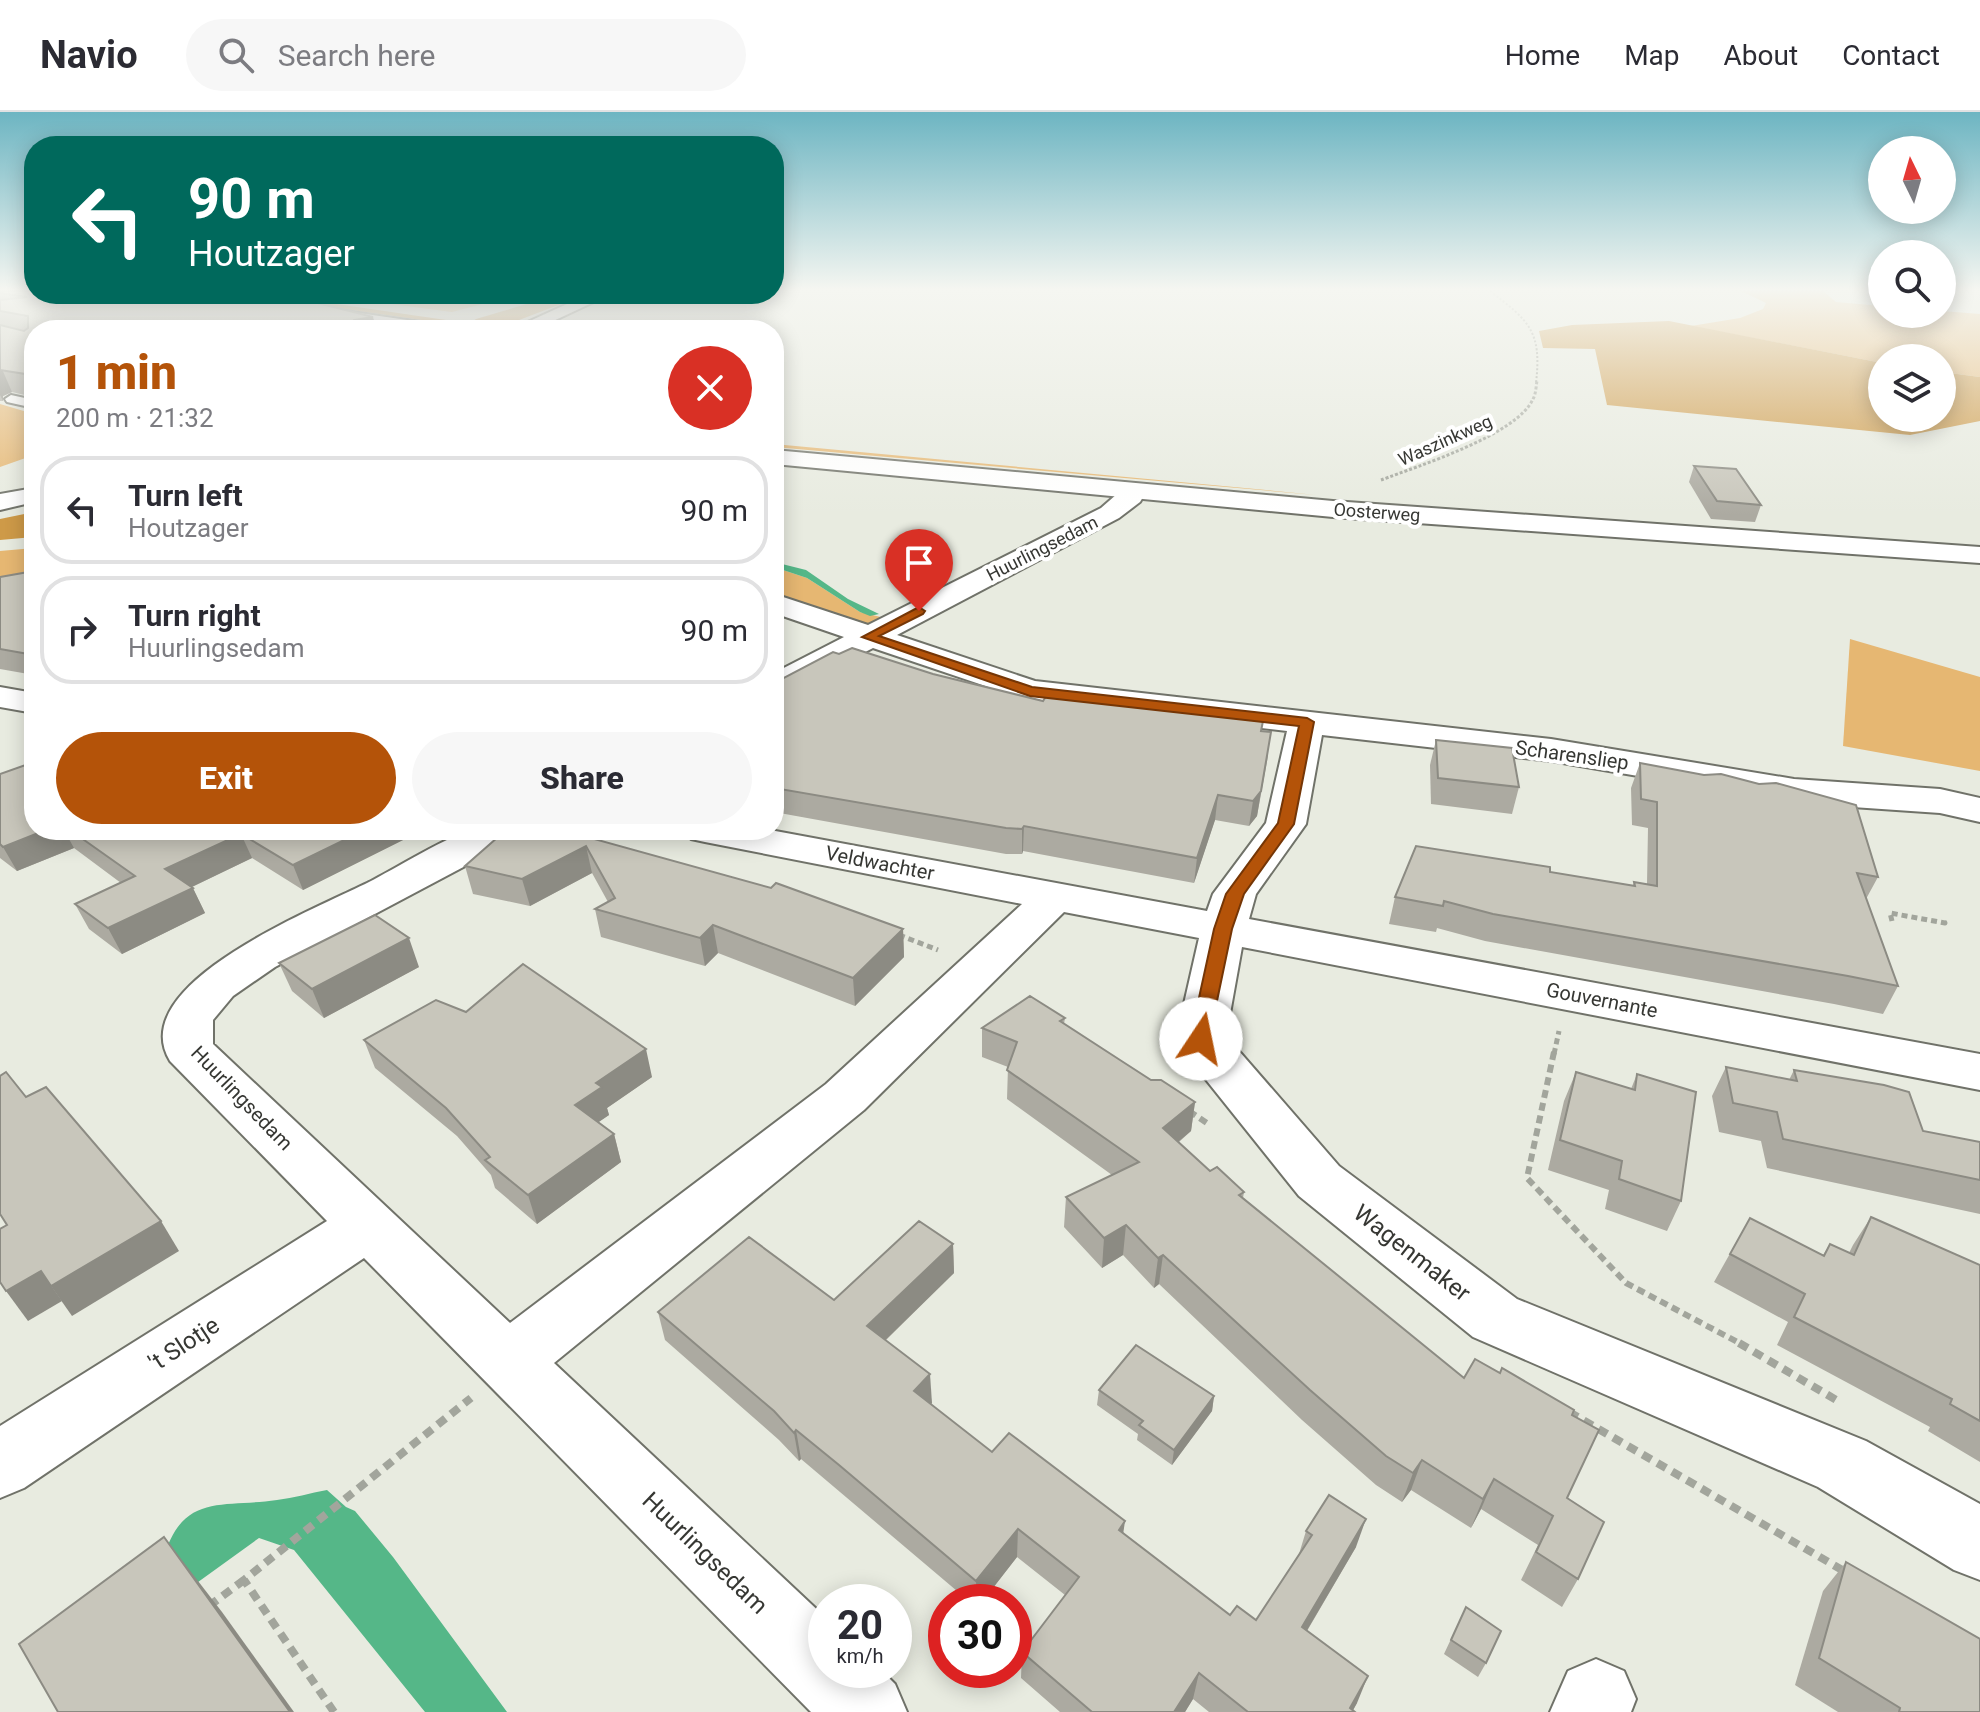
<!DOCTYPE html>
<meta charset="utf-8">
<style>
:root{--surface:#fff;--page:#f7f7f7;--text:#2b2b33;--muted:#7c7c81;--line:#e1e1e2;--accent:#b45309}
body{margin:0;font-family:Roboto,sans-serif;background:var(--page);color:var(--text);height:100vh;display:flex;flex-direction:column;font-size:30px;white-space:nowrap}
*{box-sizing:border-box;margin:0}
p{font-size:26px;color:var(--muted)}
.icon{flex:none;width:44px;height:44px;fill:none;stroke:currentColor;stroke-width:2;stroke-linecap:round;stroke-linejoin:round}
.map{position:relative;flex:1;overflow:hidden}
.drawer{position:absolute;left:24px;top:208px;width:760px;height:520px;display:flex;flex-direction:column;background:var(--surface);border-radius:32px;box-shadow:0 4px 20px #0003}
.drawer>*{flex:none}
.hud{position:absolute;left:24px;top:24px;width:760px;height:168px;border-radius:32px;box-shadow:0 4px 20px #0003;background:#00695c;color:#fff;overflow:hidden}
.needle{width:52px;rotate:355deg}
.buttons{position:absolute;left:1868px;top:24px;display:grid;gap:16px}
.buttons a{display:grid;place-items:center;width:88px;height:88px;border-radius:50%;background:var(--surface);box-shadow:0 4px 20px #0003;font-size:40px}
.speed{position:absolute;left:808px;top:1472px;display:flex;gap:16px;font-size:40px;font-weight:700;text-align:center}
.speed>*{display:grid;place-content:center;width:104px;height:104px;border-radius:50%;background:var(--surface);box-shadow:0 4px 20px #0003;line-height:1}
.speed small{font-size:20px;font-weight:400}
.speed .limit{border:12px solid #d22;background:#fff;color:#111}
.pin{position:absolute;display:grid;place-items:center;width:68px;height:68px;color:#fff;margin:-82px -34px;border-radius:50% 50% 50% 0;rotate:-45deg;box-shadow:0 0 8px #0007}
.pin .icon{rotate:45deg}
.me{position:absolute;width:88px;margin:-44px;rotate:11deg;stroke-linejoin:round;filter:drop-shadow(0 0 6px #0008)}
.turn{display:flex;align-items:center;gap:28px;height:168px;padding:0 32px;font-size:36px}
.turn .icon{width:104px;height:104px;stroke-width:2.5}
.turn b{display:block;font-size:56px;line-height:68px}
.round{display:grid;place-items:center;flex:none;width:84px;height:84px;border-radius:42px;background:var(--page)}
.summary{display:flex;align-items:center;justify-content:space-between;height:136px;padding:0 32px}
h1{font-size:48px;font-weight:800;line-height:60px;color:var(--accent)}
.primary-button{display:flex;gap:16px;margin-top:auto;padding:16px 32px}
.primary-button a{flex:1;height:92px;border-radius:48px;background:var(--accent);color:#fff;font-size:32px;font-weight:800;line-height:92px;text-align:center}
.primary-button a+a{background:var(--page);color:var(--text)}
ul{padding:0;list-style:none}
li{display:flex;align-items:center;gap:24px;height:108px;margin:0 16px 12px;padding:0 16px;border:4px solid var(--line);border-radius:32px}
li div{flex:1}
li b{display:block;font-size:30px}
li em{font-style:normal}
header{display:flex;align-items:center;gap:48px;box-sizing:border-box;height:112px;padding:0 40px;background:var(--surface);border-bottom:2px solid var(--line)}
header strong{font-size:38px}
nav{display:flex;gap:44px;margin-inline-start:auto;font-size:28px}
.search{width:560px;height:72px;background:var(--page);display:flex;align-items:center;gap:20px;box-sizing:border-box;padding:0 28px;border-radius:44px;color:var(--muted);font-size:30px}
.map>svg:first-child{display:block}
.green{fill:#e6b772}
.forest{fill:#ce9a48}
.water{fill:#55b788}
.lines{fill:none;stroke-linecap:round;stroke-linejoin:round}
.service-casing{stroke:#707269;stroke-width:4}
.minor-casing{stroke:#707269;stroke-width:4}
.tertiary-casing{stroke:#707269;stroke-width:4}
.path-far4{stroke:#a2a59c;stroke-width:2;stroke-dasharray:2 2;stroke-linecap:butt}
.path-far3{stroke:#a2a59c;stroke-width:3;stroke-dasharray:3 2;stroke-linecap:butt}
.path-far2{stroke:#a2a59c;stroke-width:5;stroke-dasharray:6 4;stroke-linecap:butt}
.path-far1{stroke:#a2a59c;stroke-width:6;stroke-dasharray:8 5;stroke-linecap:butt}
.path{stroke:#a2a59c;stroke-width:8;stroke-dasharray:10 7;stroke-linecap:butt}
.service{fill:#fff;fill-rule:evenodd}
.minor{fill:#fff;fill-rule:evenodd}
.tertiary{fill:#fff;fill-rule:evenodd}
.wall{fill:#acaaa1}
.shaded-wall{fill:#8c8b83}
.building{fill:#c8c6bb;stroke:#8c8b83;stroke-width:2}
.route{fill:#b45309;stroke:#753606;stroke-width:2}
.labels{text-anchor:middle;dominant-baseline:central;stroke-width:8;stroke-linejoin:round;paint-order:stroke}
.far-street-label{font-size:18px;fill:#363733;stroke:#fff}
.street-label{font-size:20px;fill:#363733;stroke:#fff}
.near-street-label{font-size:24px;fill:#363733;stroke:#fff}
</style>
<header>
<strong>Navio</strong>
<div class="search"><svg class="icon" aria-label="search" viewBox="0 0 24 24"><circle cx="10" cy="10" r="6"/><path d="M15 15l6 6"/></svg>Search here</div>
<nav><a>Home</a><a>Map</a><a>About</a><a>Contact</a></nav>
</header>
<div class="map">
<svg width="1980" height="1600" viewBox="0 0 1980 1600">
<rect width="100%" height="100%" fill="#e8ebe0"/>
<!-- green -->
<g class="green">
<path d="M1741 179H1823L1836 190 1882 194V202H1942V199L1980 202V265L1942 260V246H1882V251L1691 214 1740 206 1763 197 1766 191Z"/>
<path d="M360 182H520L452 200 345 186Z"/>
<path d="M0 292 34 302V343L0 355Z"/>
<path d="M774 332 1266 378 1316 383 774 335Z"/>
<path d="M34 436V459L0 466V439Z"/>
<path d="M774 455 807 466 860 500 893 508 868 514 774 484Z"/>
<path d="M1850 527 1980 565V659L1843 634Z"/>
</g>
<!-- forest -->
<g class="forest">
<path d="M238 182H268L446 208 436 210Z"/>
<path d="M560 182H587L493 218 467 213 476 207Z"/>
<path d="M1669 209 1882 251V306H1942V260L1980 265V309L1910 323 1607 293 1595 237 1543 236 1539 219 1572 213Z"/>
<path d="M34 400V425L0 428V407Z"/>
</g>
<!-- water -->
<g class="water">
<path d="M774 450 806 458 848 487 879 502 870 504 860 500 807 466 774 455Z"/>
<path d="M327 1378 346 1395 355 1399 393 1445 507 1600H425L294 1438 259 1426 187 1478 163 1448C182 1380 221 1396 277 1388 294 1386 310 1381 327 1378Z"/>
</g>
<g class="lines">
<defs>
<path id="service" d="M11 283 34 288V296L7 290 5 287Z"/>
<g id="minor">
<path d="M186 182H227L442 213 451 218H406L194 187Z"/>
<path d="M589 182H611L534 218H510Z"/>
<path d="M1134 373 1143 375 1146 380 1140 390 1119 406 897 523 1035 569 1551 627 1794 667 1940 677 1980 686V710L1940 701 1794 691 1551 649 1322 623 1306 712 1256 782 1249 807 1980 942V978L1242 835 1226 924 1339 1054 1517 1187 1866 1329 1980 1392V1468L1954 1458 1818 1375 1473 1225 1299 1084 1183 939 1176 927 1199 826 1064 800 864 998 554 1251 826 1506V1558H881L895 1572 907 1600H811L364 1146 24 1376 0 1386V1314L327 1109 170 949C123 872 318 796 369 770 391 759 453 721 473 718 488 716 506 718 522 718L516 727 275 855 233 884 213 908V932L510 1211 826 972 1022 792 705 730 691 727 685 718H770L1207 799 1213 782 1266 711 1287 619 1030 589 873 536 786 581 774 584V561L844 525 774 501V482L868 513 1101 396 1125 375Z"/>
<path d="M0 575 34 581V601L0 595Z"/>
<path d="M1596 1547 1624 1559 1636 1587 1631 1600H1550L1568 1559Z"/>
</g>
<g id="tertiary">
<path d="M774 338 1333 389 1980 435V451L1333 405 774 352Z"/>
<path d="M34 376V390L0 398V382Z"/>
</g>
</defs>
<!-- service casing -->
<use href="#service" class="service-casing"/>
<!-- minor casing -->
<use href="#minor" class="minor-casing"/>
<!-- tertiary casing -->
<use href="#tertiary" class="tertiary-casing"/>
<!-- path-far4 -->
<path class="path-far4" d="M1490 179C1529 209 1542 219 1536 271"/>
<!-- path-far3 -->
<path class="path-far3" d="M1381 368C1418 354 1517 323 1533 287 1536 282 1536 274 1537 269"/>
<!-- path-far2 -->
<g class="path-far2">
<path d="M1892 809 1890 801 1945 811 1943 808"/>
<path d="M899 823 938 838"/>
<path d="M1554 942 1559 919"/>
</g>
<!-- path-far1 -->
<g class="path-far1">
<path d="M1554 940 1527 1066 1626 1171 1743 1233"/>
<path d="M1189 999 1210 1013"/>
</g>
<!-- path -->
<g class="path">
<path d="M1739 1231 1838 1289"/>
<path d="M1569 1300 1844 1459"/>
<path d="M209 1494 244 1468"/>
<path d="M334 1600 244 1468 471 1286"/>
</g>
<!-- service -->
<use href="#service" class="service"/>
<!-- minor -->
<use href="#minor" class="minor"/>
<!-- tertiary -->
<use href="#tertiary" class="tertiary"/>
</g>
<!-- wall -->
<g class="wall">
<path d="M0 179H34V286L33 285 12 280 3 284V289H0Z"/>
<path d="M1694 354 1761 393 1755 410 1711 407 1689 370Z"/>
<path d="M34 459V563L0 557V465Z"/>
<path d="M839 542 1043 589 1261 619 1268 644 1257 704 1249 714 1215 708 1194 771 1023 739 1022 742H1006L774 700V571Z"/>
<path d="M1436 628 1519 675 1512 702 1431 692 1430 653Z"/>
<path d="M1640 651 1878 765 1866 787 1898 874 1883 902 1834 892 1485 829 1437 816 1436 820 1389 812 1395 785 1550 760 1633 774 1634 770 1647 772 1648 716 1632 713 1631 676Z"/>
<path d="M0 662 34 718H423L303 778 252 746 192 775 205 801 122 842 89 817 75 792 121 771 74 736 17 759 0 746Z"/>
<path d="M543 718 903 817 904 845 855 894 718 841 705 854 601 825 595 797 608 790 592 761 530 794 473 782 465 754Z"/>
<path d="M279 851 419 855 324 906 292 879Z"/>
<path d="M466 900 652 965 607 996 609 1003 598 1010 614 1022 621 1050 537 1112 495 1076 491 1063 457 1024 375 956 364 928Z"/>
<path d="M1065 906 1064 912 1151 968 1195 990 1191 1019 1179 1030 1210 1059 1244 1080 1243 1086 1464 1266 1572 1303 1567 1386 1578 1467 1562 1495 1521 1468 1538 1433 1481 1397 1471 1416 1411 1378 1402 1390 1376 1373 1302 1308 1159 1172 1154 1176 1123 1143 1102 1156 1064 1115 1066 1085 1112 1063 1007 987 1008 955 982 945V916Z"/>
<path d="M1726 955 1789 968 1794 958 1923 1019 1980 1030V1102L1767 1056 1761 1029 1719 1020 1712 984Z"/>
<path d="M1576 960 1631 977 1637 962 1681 1089 1667 1119 1605 1097 1609 1078 1548 1058 1564 989Z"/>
<path d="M1871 1105 1980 1153V1350L1928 1319 1930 1315 1777 1233 1788 1210 1714 1170 1750 1106 1823 1143 1830 1132 1849 1141 1853 1133Z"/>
<path d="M953 1132 954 1161 886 1228 932 1291 931 1292 992 1340 1123 1422 1230 1503 1256 1508 1299 1442 1306 1419 1356 1435 1307 1519 1357 1591 1353 1598 1355 1600H1209L1193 1587 1185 1600H1060L1021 1566 1022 1540 1065 1483 1017 1445 982 1490H970L801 1347 799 1349 779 1328 665 1228 658 1200 834 1188Z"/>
<path d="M1099 1278 1214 1284 1212 1299 1172 1353 1137 1328 1138 1322 1097 1293Z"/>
<path d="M1846 1450 1980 1600H1838L1795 1573 1823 1479Z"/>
<path d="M1466 1495 1486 1551 1478 1565 1444 1542Z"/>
</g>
<!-- shaded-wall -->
<g class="shaded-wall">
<path d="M373 205 377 218H355L354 208Z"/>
<path d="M2 257 12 280 3 284V289L0 283V258Z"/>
<path d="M1271 620 1257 704 1249 714 1253 689Z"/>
<path d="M1218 683 1215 708 1194 771 1197 746Z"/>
<path d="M1024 714 1023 739 1022 742V717Z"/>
<path d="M46 718H64L74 736 17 759 3 735Z"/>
<path d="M365 718H423L303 778 293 753Z"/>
<path d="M241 722 252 746 177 782 165 757Z"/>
<path d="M586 734 592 761 530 794 522 767Z"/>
<path d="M193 776 205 801 122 842 108 816Z"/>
<path d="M713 813 718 841 705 854 700 826Z"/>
<path d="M903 817 904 845 855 894 853 866Z"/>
<path d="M409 826 419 855 324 906 312 877Z"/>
<path d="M646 937 652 965 607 996 609 1003 583 1021 575 993 596 971Z"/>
<path d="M1195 990 1191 1019 1160 1045 1163 1016Z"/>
<path d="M614 1022 621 1050 537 1112 528 1083Z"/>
<path d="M161 1109 179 1139 72 1204 51 1174Z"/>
<path d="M1126 1113 1123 1143 1102 1156 1104 1126Z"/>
<path d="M953 1132 954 1161 870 1243 867 1214Z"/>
<path d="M1163 1143 1159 1172 1154 1176 1158 1146Z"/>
<path d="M41 1159 62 1189 28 1209 6 1179Z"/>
<path d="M930 1262 932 1291 916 1307 914 1279Z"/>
<path d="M1214 1284 1212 1299 1172 1353 1174 1338Z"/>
<path d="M796 1318 801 1347 799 1349 794 1321Z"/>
<path d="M1422 1348 1411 1378 1402 1390 1413 1361Z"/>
<path d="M1494 1367 1481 1397 1471 1416 1483 1387Z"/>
<path d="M1366 1407 1356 1435 1293 1542 1302 1515Z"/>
<path d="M1125 1409 1121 1437 1119 1418Z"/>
<path d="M1018 1417 1017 1445 982 1490H977L976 1469Z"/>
<path d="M164 1425 222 1500 294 1600H290Z"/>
<path d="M1199 1561 1193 1587 1185 1600H1174Z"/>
<path d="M1368 1564 1357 1591 1352 1600H1348Z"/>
</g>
<!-- building -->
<g class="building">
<path d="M0 179H34V182H249L277 189 298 186 373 205 354 208 355 218H34V270H27L25 262 0 258V213L24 219 28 216V204L0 199V188L27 185 0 181Z"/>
<path d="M1694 354 1736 357 1761 393 1717 389Z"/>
<path d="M34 459V543L0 537V465Z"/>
<path d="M852 536 933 562 1043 589 1047 583 1263 609 1261 619 1271 620 1261 679 1253 689 1218 683 1197 746 1024 714 1022 717 1006 716 774 676V571L833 540 839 542Z"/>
<path d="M1436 628 1512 636 1519 675 1438 666Z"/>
<path d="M34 650V718H46L3 735 0 732V662Z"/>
<path d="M1640 651 1704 663 1721 662 1759 672 1776 671 1856 693 1878 765 1857 761 1898 874 1848 864 1493 802 1444 789 1443 794 1395 785 1416 734 1550 755V760L1635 774 1634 770 1657 774V690L1641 687Z"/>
<path d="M70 718H365L293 753 241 722 165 757 193 776 108 816 75 792 135 764Z"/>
<path d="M506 718H543L581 725 580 723 771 776 776 771 903 817 853 866 713 813 700 826 595 797 615 786 586 734 522 767 465 754Z"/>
<path d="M375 803 409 826 312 877 279 851Z"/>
<path d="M523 852 646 937 596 971 602 975 575 993 614 1022 528 1083 485 1048 490 1045 446 996 364 928 436 888 466 900Z"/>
<path d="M1030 884 1065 906 1060 909 1120 948 1151 968H1161L1195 990 1163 1016 1210 1059 1217 1055 1244 1080 1239 1083 1464 1266 1475 1247 1500 1261 1502 1256 1574 1298 1572 1303 1599 1318 1567 1386 1604 1410 1578 1467 1536 1440 1553 1404 1494 1367 1483 1387 1422 1348 1413 1361 1386 1344 1310 1278 1163 1143 1158 1146 1126 1113 1104 1126 1066 1085 1139 1050 1007 958 1017 930 982 916Z"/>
<path d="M1726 955 1797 969 1794 958 1884 973 1909 980 1923 1019 1980 1030V1068L1783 1027 1777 1000 1733 991Z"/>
<path d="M6 960 26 985 46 975 161 1109 51 1174 41 1159 6 1179 0 1170V1117L7 1113 0 1102V964Z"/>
<path d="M1576 960 1635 978 1637 962 1696 980 1681 1089 1619 1067 1622 1049 1560 1028Z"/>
<path d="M1871 1105 1980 1153V1309L1950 1292 1952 1287 1794 1205 1805 1182 1730 1142 1750 1106 1824 1144 1830 1132 1854 1143Z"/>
<path d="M919 1109 953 1132 867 1214 930 1262 914 1279 992 1340 1009 1321 1125 1409 1119 1418 1230 1503 1237 1494 1256 1508 1312 1423 1306 1419 1329 1383 1366 1407 1302 1515 1368 1564 1350 1596 1355 1600H1248L1199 1561 1174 1600H1092L1022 1540 1079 1465 1018 1417 976 1469 839 1353 796 1318 794 1321 774 1299 658 1200 749 1125 834 1188Z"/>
<path d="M1136 1233 1214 1284 1174 1338 1139 1313 1143 1309 1099 1278Z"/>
<path d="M164 1425 290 1600H58L19 1532Z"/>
<path d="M1846 1450 1980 1527V1600H1899L1900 1596 1819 1546Z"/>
<path d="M1466 1495 1501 1519 1486 1551 1451 1528Z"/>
</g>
<!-- sky -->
<linearGradient id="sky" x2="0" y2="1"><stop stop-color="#6db5c2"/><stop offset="0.44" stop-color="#f5f6f1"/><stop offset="1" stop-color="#f5f6f1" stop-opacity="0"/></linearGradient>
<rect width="1980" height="403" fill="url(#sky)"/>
<!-- route -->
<path class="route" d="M919 495 925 499 923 502 879 524 1032 575 1307 606 1314 610 1294 712 1244 782 1232 817 1208 932H1193L1190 927 1214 817 1226 782 1278 711 1299 614 1030 584 862 525Z"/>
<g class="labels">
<!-- far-street labels -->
<g class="far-street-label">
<text transform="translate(1445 328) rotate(-24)">Waszinkweg</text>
<text transform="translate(1377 400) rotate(4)">Oosterweg</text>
<text transform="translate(1042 436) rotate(-27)">Huurlingsedam</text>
</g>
<!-- street labels -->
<g class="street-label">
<text transform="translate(1572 643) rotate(8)">Scharensliep</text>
<text transform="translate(880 751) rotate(11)">Veldwachter</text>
<text transform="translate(1602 888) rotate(11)">Gouvernante</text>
<text transform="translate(242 986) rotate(46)">Huurlingsedam</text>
</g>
<!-- near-street labels -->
<g class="near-street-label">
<text transform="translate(1412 1141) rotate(38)">Wagenmaker</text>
<text transform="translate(184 1232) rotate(-33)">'t Slotje</text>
<text transform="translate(705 1441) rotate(44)">Huurlingsedam</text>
</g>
</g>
</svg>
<div class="buttons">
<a><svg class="needle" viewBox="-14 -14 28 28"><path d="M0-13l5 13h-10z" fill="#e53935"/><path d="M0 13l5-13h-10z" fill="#7c7c81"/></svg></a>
<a><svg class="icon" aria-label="search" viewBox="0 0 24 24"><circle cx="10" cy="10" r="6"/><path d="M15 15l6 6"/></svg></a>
<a><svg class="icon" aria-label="layers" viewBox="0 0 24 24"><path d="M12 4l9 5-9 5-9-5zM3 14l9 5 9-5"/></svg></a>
</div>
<div class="speed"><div>20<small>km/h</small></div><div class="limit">30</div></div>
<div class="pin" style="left:919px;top:499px;background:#d93025"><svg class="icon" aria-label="arrive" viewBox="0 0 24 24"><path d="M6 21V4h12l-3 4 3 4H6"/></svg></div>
<svg class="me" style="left:1201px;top:927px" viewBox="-20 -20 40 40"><circle r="19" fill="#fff"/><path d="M0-13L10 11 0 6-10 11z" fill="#b45309"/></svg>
<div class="hud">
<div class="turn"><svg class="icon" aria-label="left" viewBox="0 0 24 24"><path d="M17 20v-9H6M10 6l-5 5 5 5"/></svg><div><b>90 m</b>Houtzager</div></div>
</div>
<section class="drawer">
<div class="summary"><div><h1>1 min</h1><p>200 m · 21:32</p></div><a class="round" style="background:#d93025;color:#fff"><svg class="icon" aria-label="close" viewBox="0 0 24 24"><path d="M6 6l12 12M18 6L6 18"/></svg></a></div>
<ul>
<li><svg class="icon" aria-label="left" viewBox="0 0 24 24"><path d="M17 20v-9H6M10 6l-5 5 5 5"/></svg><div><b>Turn left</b><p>Houtzager</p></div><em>90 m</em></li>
<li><svg class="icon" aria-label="right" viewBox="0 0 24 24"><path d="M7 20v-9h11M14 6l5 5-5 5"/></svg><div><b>Turn right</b><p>Huurlingsedam</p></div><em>90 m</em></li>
</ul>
<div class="primary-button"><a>Exit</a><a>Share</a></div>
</section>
</div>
